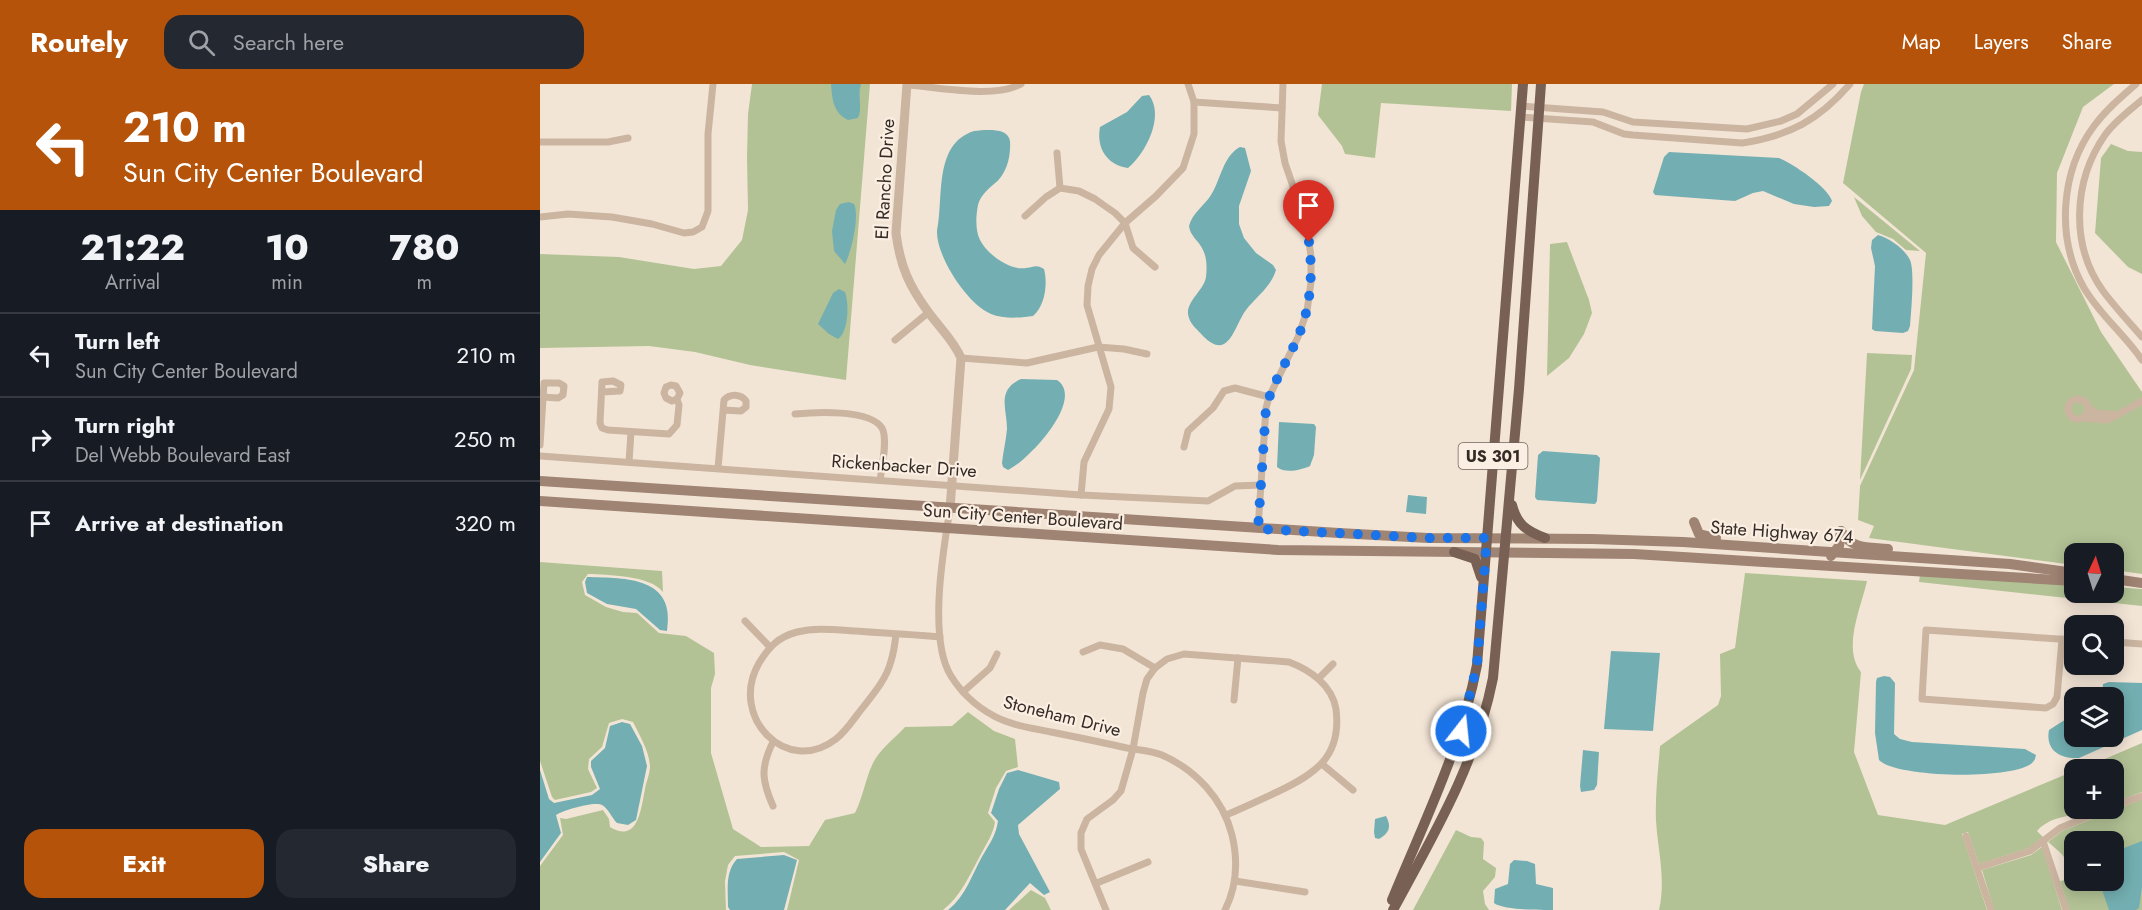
<!DOCTYPE html>
<meta charset="utf-8">
<style>
:root{--surface:#171b24;--page:#242831;--text:#f1f3f6;--muted:#9ea1a6;--line:#363941;--accent:#b45309}
body{margin:0;font-family:Jost,sans-serif;background:var(--page);color:var(--text);height:100vh;display:flex;flex-direction:column;font-size:22px;white-space:nowrap}
*{box-sizing:border-box;margin:0}
p{font-size:20px;color:var(--muted)}
.icon{flex:none;width:33px;height:33px;fill:none;stroke:currentColor;stroke-width:2;stroke-linecap:round;stroke-linejoin:round}
.map{position:relative;flex:1;overflow:hidden}
.side{display:flex;flex-direction:column;background:var(--surface);width:540px}
.side>*{flex:none}
.hud{background:#b45309;color:#fff;overflow:hidden}
.needle{width:39px;rotate:4deg}
.fabs{position:absolute;left:1524px;top:459px;display:grid;gap:12px}
.fabs a{display:grid;place-items:center;width:60px;height:60px;border-radius:12px;background:var(--surface);box-shadow:0 3px 15px #0003;font-size:30px}
.pin{position:absolute;display:grid;place-items:center;width:51px;height:51px;color:#fff;margin:-62px -26px;border-radius:50% 50% 50% 0;rotate:-45deg;box-shadow:0 0 6px #0007}
.pin .icon{rotate:45deg}
.me{position:absolute;width:66px;margin:-33px;rotate:16deg;stroke-linejoin:round;filter:drop-shadow(0 0 4px #0008)}
.turn{display:flex;align-items:center;gap:21px;height:126px;padding:0 24px;font-size:27px}
.turn .icon{width:78px;height:78px;stroke-width:2.5}
.turn b{display:block;font-size:42px;line-height:51px}
.eta{display:flex;justify-content:space-evenly;align-items:center;height:102px;text-align:center}
.eta b{font-size:36px;font-weight:800;line-height:42px}
.button{display:flex;gap:12px;margin-top:auto;padding:12px 24px}
.button a{flex:1;height:69px;border-radius:18px;background:var(--accent);color:#fff;font-size:24px;font-weight:800;line-height:69px;text-align:center}
.button a+a{background:var(--page);color:var(--text)}
ul{padding:0;list-style:none}
li{display:flex;align-items:center;gap:18px;height:84px;padding:0 24px;border-top:2px solid var(--line)}
li div{flex:1}
li b{display:block;font-size:22px}
li em{font-style:normal}
header{display:flex;align-items:center;gap:36px;box-sizing:border-box;height:84px;padding:0 30px;background:var(--accent);color:#fff}
header strong{font-size:28px}
nav{display:flex;gap:33px;margin-inline-start:auto;font-size:21px}
.search{width:420px;height:54px;background:var(--page);display:flex;align-items:center;gap:15px;box-sizing:border-box;padding:0 21px;border-radius:18px;color:var(--muted);font-size:22px}
main{display:flex;flex:1;min-height:0}
.map>svg:first-child{display:block}
.green{fill:#b3c295;fill-rule:evenodd}
.water{fill:#73afb2}
.lines{fill:none;stroke-linecap:round;stroke-linejoin:round}
.minor{stroke:#cbb5a1;stroke-width:7}
.tertiary{stroke:#cbb5a1;stroke-width:9}
.secondary{stroke:#9f8373;stroke-width:10}
.primary{stroke:#786154;stroke-width:10}
.route{stroke:#1a73e8;stroke-width:10;stroke-dasharray:0 18}
.labels{text-anchor:middle;dominant-baseline:central;stroke-width:4.5;stroke-linejoin:round;paint-order:stroke}
.shield{fill:#faefe2;stroke:#70655e;stroke-width:1.5}
.shield-label{font-size:16px;font-weight:bold;fill:#352a25}
.street-label{font-size:18px;fill:#352a25;stroke:#faefe2}
</style>
<header>
<strong>Routely</strong>
<div class="search"><svg class="icon" aria-label="search" viewBox="0 0 24 24"><circle cx="10" cy="10" r="6"/><path d="M15 15l6 6"/></svg>Search here</div>
<nav><a>Map</a><a>Layers</a><a>Share</a></nav>
</header>
<main>
<section class="side">
<div class="hud">
<div class="turn"><svg class="icon" aria-label="left" viewBox="0 0 24 24"><path d="M17 20v-9H6M10 6l-5 5 5 5"/></svg><div><b>210 m</b>Sun City Center Boulevard</div></div>
</div>
<div class="eta">
<div><b>21:22</b><p>Arrival</p></div>
<div><b>10</b><p>min</p></div>
<div><b>780</b><p>m</p></div>
</div>
<ul>
<li><svg class="icon" aria-label="left" viewBox="0 0 24 24"><path d="M17 20v-9H6M10 6l-5 5 5 5"/></svg><div><b>Turn left</b><p>Sun City Center Boulevard</p></div><em>210 m</em></li>
<li><svg class="icon" aria-label="right" viewBox="0 0 24 24"><path d="M7 20v-9h11M14 6l5 5-5 5"/></svg><div><b>Turn right</b><p>Del Webb Boulevard East</p></div><em>250 m</em></li>
<li><svg class="icon" aria-label="arrive" viewBox="0 0 24 24"><path d="M6 21V4h12l-3 4 3 4H6"/></svg><div><b>Arrive at destination</b></div><em>320 m</em></li>
</ul>
<div class="button"><a>Exit</a><a>Share</a></div>
</section>
<div class="map">
<svg width="1602" height="826" viewBox="0 0 1602 826">
<rect width="100%" height="100%" fill="#f3e5d6"/>
<!-- green -->
<g class="green">
<path d="M212 0H330L306 296 210 281 155 268 109 262 0 264V170L79 173 154 185 181 182 202 156 208 126 207 73 208 30Z"/>
<path d="M782 0H972L971 27 841 19 835 74 805 70 802 62 778 31Z"/>
<path d="M1324 0H1574L1543 23 1517 89 1516 158 1561 248 1602 308V490L1574 486V470H1534V481L1329 454 1334 442 1318 436 1320 402 1374 286 1386 169 1303 99 1321 8Z"/>
<path d="M1571 60 1588 67 1602 68V190L1588 183 1555 149 1561 74Z"/>
<path d="M1314 113 1380 167 1366 166 1353 155 1336 148 1322 132Z"/>
<path d="M1027 158 1049 216 1052 229 1044 250 1029 274 1007 292 1010 160Z"/>
<path d="M1327 269 1372 271 1371 285 1320 396Z"/>
<path d="M0 478 122 487 123 508C110 491 67 491 48 490L42 498 45 511 66 523 83 528 97 529 119 549 146 552 174 569 175 590 171 604V669L193 745 221 763 269 762 285 736 315 729C323 713 325 696 333 679 339 666 355 654 365 643L412 642 428 628 454 647 475 655 478 683 466 687 456 704 448 729 455 738C453 751 446 760 440 772 429 792 421 812 403 826H247L259 776 244 768 195 772 188 781 185 797 186 826H0V782L23 751 20 734 26 735 63 726 69 735 70 743C98 760 101 725 105 705 106 698 110 690 110 682 109 667 100 652 93 638L82 635 69 639 62 663 49 675 48 685 57 704 51 708 15 716 12 713 0 677Z"/>
<path d="M1205 489 1327 497C1321 524 1302 564 1321 588L1314 668 1338 731 1405 741 1534 687V724L1559 725C1538 733 1513 729 1497 747L1503 753 1489 764 1439 780 1428 748 1422 750 1447 826H1119C1126 796 1118 767 1116 737 1115 712 1118 687 1120 662L1178 621 1181 612 1180 570 1195 564Z"/>
<path d="M1380 490 1534 501V508H1574V503L1602 505V522L1379 498Z"/>
<path d="M1602 659V708L1574 719V686H1539Z"/>
<path d="M1602 715V826H1529L1520 797 1531 795C1532 777 1521 769 1508 758L1522 747ZM1534 758H1574V796H1534Z"/>
<path d="M916 746 931 753 941 754 944 758 943 775 956 784 955 793 943 807 945 820 949 826H873Z"/>
<path d="M1502 763 1522 826H1454L1442 786 1491 771Z"/>
<path d="M491 806 505 814 511 826H469Z"/>
</g>
<!-- water -->
<g class="water">
<path d="M291 0H321C317 12 323 24 318 34L308 36C293 29 292 14 291 0Z"/>
<path d="M609 11C625 32 606 69 588 84 567 81 556 64 560 43L587 28 602 12Z"/>
<path d="M434 47C445 46 468 43 470 57 471 72 467 90 454 100 449 104 440 112 438 121 436 131 435 146 440 156 447 170 470 187 486 184 494 183 496 180 504 185 508 200 505 222 493 232 480 234 463 235 451 230 427 220 396 172 397 147 404 114 393 60 434 47Z"/>
<path d="M700 63 705 64 711 87 699 122V140L704 154 716 169 733 181 736 186C731 203 716 213 706 226 694 242 689 278 663 252 658 246 651 241 649 234 643 219 664 207 666 193 667 184 667 174 663 166 659 157 650 152 649 142 653 128 664 122 671 111 681 95 683 72 700 63Z"/>
<path d="M1129 68 1239 74C1252 79 1289 104 1292 117L1289 122 1274 123 1254 120 1223 107 1213 109 1195 117 1115 111 1113 108 1124 73Z"/>
<path d="M309 118 314 120C320 132 311 169 305 180L294 167 292 147 296 126 300 120Z"/>
<path d="M1338 151C1349 154 1365 165 1370 176 1375 187 1371 229 1370 242L1368 247 1363 249 1335 247 1332 245 1335 182 1331 164 1332 156Z"/>
<path d="M299 205 305 208C309 219 309 247 298 255L289 250 278 240 293 209Z"/>
<path d="M481 295 517 296C546 315 488 377 468 386L463 383 462 379C463 368 466 357 467 345 467 325 456 306 481 295Z"/>
<path d="M739 338 774 340 776 343 774 371 770 382C761 386 745 390 737 383Z"/>
<path d="M1003 367 1057 371 1060 374 1057 417 1055 420 997 416 995 413 998 371Z"/>
<path d="M868 411 887 413 886 430 866 428Z"/>
<path d="M47 493C87 494 136 493 127 547L120 546 96 525 67 520 47 509 45 498Z"/>
<path d="M1071 567 1120 569 1113 647 1064 645Z"/>
<path d="M1344 592 1350 593 1355 599 1354 650 1360 655 1372 658 1485 665 1496 671C1495 675 1495 676 1492 679 1473 696 1356 694 1339 676L1335 649 1336 598 1337 594Z"/>
<path d="M1569 598 1602 599V646L1539 674C1521 675 1505 667 1509 646L1534 630V652H1574V614L1562 613 1563 600Z"/>
<path d="M82 638 90 640 102 662 107 682 96 736 88 741 77 739C72 734 68 724 62 721 54 717 24 726 16 731L21 749 0 778V686L9 715 14 719 52 711 60 705 51 683V677L65 664 70 642Z"/>
<path d="M1043 666 1059 668 1057 701 1054 706 1041 708 1040 702Z"/>
<path d="M478 686 519 698 520 705 478 741 479 750 510 808 504 811 490 799 465 826H408C426 812 432 790 443 771 450 759 456 751 458 737L451 729 459 705 467 689Z"/>
<path d="M846 732C852 743 849 749 839 755L835 754 834 748 835 735Z"/>
<path d="M1602 757V803L1599 824 1596 826H1569L1559 797 1574 796V768Z"/>
<path d="M244 771 257 776 244 826H190L188 823C188 805 185 788 197 775Z"/>
<path d="M974 776 987 777 995 780 996 800 1013 804V826C998 826 963 826 954 819L955 805 968 800 970 780Z"/>
</g>
<g class="lines">
<!-- minor -->
<g class="minor">
<path d="M1596 0C1581 13 1566 26 1554 42 1520 88 1516 155 1544 204 1560 231 1585 251 1602 276"/>
<path d="M367 1C398 3 454 15 481 0"/>
<path d="M1602 16C1589 27 1575 37 1565 51 1533 97 1530 161 1563 207 1575 223 1589 238 1602 253"/>
<path d="M654 18 742 24"/>
<path d="M981 22 1063 28 1093 38 1207 45 1241 37 1257 30 1293 0"/>
<path d="M980 33 1053 38 1084 50 1093 51 1202 59C1249 52 1279 36 1310 0"/>
<path d="M0 58H68L88 54"/>
<path d="M517 69 520 104"/>
<path d="M485 132 506 113 520 104 539 107 555 115 575 129 585 139 593 164 615 183"/>
<path d="M0 133 28 130 72 133 112 140 144 149 153 148 162 143 168 127V50L173 0"/>
<path d="M355 256 389 228"/>
<path d="M421 274 487 279 558 263 584 265 607 270"/>
<path d="M62 308 80 307 81 301 73 297 62 298 60 339 62 344 68 346 129 350 137 341 139 321 137 315 140 309 136 302 131 301 126 303 124 309 126 314 132 317 137 315"/>
<circle cx="1538" cy="325" r="10"/>
<path d="M255 330C275 328 330 325 342 344 348 354 342 383 340 396"/>
<path d="M1577 331 1602 317"/>
<path d="M1542 334 1568 336 1577 331 1555 329 1548 323"/>
<path d="M0 361 4 299H19L24 302 23 311 18 314 3 313"/>
<path d="M644 363 648 347 673 324 684 307 695 304 729 313"/>
<path d="M0 372 541 411 668 417 695 402 721 401"/>
<path d="M89 378 91 348"/>
<path d="M178 384 184 316C190 309 201 310 206 317V323L201 327 183 326"/>
<path d="M541 411 544 378 569 325 571 303 547 221 548 202 552 185 559 171 585 139 616 112 643 84 654 50V18L648 0"/>
<path d="M410 425C403 467 388 555 411 592 421 608 437 623 454 632 470 641 492 644 511 648 536 653 561 658 587 664 598 666 612 667 622 671 656 686 683 715 692 751 698 776 697 802 685 826"/>
<path d="M718 445 726 324 729 313 758 253 767 227 771 198V173L767 143 745 79 741 57 743 0"/>
<path d="M205 537 229 562"/>
<path d="M356 550C355 559 354 568 351 577 346 597 330 614 317 631 311 639 305 648 296 655 247 693 188 633 219 579 229 563 238 553 257 548 277 543 296 546 316 547 340 549 365 550 389 552L400 553"/>
<path d="M1522 555 1517 613 1513 620 1506 624 1382 615 1386 546 1534 556"/>
<path d="M1574 558 1602 560"/>
<path d="M543 568 560 561 583 565 615 584"/>
<path d="M779 594 793 580"/>
<path d="M423 608 450 584 457 570"/>
<path d="M694 616 698 574"/>
<path d="M233 658C220 684 222 697 233 722"/>
<path d="M782 680 813 706"/>
<path d="M1574 722 1602 712"/>
<path d="M1426 752 1451 826"/>
<path d="M1503 757 1526 826"/>
<path d="M1437 784 1490 767 1520 744 1569 724"/>
<path d="M695 797 765 808"/>
<path d="M557 799 608 778"/>
<path d="M566 826 541 765V749L547 735 573 716 581 707 593 665 603 609 607 595 615 584 627 575 644 570 749 578C770 586 792 601 796 625 802 673 775 690 737 708 720 716 703 724 686 731"/>
</g>
<!-- tertiary -->
<path class="tertiary" d="M367 0 356 149C360 182 369 202 389 229 400 244 414 257 421 274L410 425"/>
<!-- secondary -->
<g class="secondary">
<path d="M0 397 799 449 888 454 1052 455 1143 458 1470 480 1534 489"/>
<path d="M0 417 738 466 1094 470 1534 497"/>
<path d="M1154 438 1159 450 1176 454"/>
<path d="M1301 447C1312 466 1329 463 1348 465"/>
<path d="M1291 472 1299 462 1301 447"/>
<path d="M1574 495 1602 499"/>
</g>
<!-- primary -->
<g class="primary">
<path d="M972 421C977 441 987 447 1005 454"/>
<path d="M914 468 935 475 941 493"/>
<path d="M852 816C884 738 921 664 937 581L983 0"/>
<path d="M853 826C894 750 936 680 953 594L979 305 1001 0"/>
</g>
</g>
<g class="lines">
<!-- route -->
<path class="route" d="M769 158C773 191 771 224 757 255 747 278 732 300 726 324L718 445 888 454H947L937 581 921 647"/>
</g>
<g class="labels">
<!-- shield labels -->
<rect class="shield" x="918.5" y="359" width="69" height="26" rx="4.5"/>
<g class="shield-label">
<text x="953" y="372">US 301</text>
</g>
<!-- street labels -->
<g class="street-label">
<text transform="translate(345 95) rotate(-87)">El Rancho Drive</text>
<text transform="translate(364 382) rotate(4)">Rickenbacker Drive</text>
<text transform="translate(483 433) rotate(4)">Sun City Center Boulevard</text>
<text transform="translate(1242 448) rotate(4)">State Highway 674</text>
<text transform="translate(522 632) rotate(14)">Stoneham Drive</text>
</g>
</g>
</svg>
<div class="fabs">
<a><svg class="needle" viewBox="-14 -14 28 28"><path d="M0-13l5 13h-10z" fill="#e53935"/><path d="M0 13l5-13h-10z" fill="#9ea1a6"/></svg></a>
<a><svg class="icon" aria-label="search" viewBox="0 0 24 24"><circle cx="10" cy="10" r="6"/><path d="M15 15l6 6"/></svg></a>
<a><svg class="icon" aria-label="layers" viewBox="0 0 24 24"><path d="M12 4l9 5-9 5-9-5zM3 14l9 5 9-5"/></svg></a>
<a>+</a>
<a>−</a>
</div>
<div class="pin" style="left:769px;top:158px;background:#d93025"><svg class="icon" aria-label="arrive" viewBox="0 0 24 24"><path d="M6 21V4h12l-3 4 3 4H6"/></svg></div>
<svg class="me" style="left:921px;top:647px" viewBox="-20 -20 40 40"><circle r="17" fill="#1a73e8" stroke="#fff" stroke-width="3"/><path d="M0-11L8 9 0 5-8 9z" fill="#fff"/></svg>
</div>
</main>
